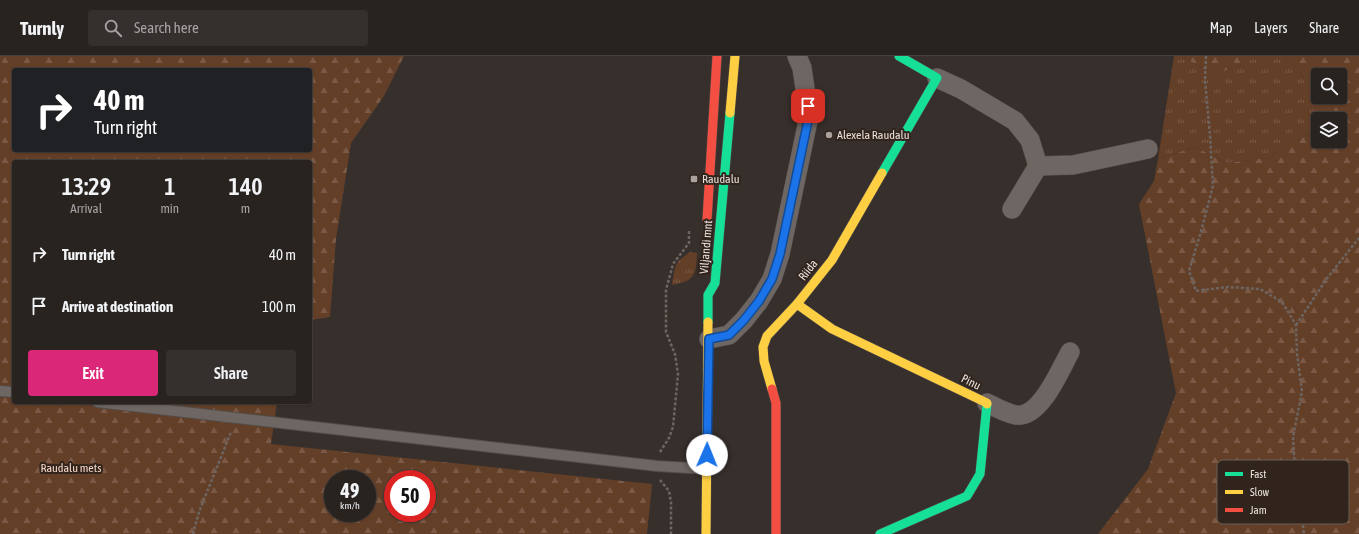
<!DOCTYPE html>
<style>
:root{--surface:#292320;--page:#352f2d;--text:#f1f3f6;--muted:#a5a4a5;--line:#45403e;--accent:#db2777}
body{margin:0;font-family:"Asap Condensed",sans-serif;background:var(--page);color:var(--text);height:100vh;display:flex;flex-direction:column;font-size:15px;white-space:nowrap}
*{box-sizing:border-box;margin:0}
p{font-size:13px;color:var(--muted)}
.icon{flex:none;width:22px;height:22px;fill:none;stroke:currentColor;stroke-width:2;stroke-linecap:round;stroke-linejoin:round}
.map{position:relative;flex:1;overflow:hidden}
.details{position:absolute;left:12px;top:104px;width:300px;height:244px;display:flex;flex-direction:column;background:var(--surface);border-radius:4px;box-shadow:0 1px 3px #0004,0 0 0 1px var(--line)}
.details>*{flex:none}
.hud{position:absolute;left:12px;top:12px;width:300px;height:84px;border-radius:4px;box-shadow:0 1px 3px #0004,0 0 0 1px var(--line);background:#202124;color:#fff;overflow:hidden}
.fabs{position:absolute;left:1311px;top:12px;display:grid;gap:8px}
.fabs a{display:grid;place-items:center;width:36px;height:36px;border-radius:4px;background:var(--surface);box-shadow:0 1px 3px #0004,0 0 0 1px var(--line);font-size:20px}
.speed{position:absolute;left:324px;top:414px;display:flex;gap:8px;font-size:20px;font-weight:700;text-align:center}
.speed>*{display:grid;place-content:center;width:52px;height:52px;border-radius:50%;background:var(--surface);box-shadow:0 1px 3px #0004,0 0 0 1px var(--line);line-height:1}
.speed small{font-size:10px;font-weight:400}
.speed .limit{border:6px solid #d22;background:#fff;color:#111}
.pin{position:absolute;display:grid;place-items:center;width:34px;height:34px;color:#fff;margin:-17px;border-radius:8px;box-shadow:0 2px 6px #0006}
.me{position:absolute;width:44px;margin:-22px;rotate:1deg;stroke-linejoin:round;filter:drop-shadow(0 0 3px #0008)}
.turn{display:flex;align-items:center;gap:14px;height:84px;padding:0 16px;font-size:18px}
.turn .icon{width:52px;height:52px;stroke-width:2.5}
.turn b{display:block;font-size:28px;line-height:34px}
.eta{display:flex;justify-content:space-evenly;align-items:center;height:68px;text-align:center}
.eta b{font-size:24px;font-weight:600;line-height:28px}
.action{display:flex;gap:8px;margin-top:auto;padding:8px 16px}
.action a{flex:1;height:46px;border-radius:4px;background:var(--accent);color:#fff;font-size:16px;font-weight:600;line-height:46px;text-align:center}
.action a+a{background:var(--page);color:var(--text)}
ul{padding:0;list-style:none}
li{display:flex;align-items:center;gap:12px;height:52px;padding:0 16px}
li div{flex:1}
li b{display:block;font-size:15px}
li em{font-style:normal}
header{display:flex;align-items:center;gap:24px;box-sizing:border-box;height:56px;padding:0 20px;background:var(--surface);border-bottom:1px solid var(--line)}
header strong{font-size:19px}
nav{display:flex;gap:22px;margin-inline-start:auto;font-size:14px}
.search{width:280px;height:36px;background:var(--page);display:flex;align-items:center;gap:10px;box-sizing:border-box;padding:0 14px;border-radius:4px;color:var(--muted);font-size:15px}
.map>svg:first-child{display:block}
.grass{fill:url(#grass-tufts)}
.forest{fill:url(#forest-firs);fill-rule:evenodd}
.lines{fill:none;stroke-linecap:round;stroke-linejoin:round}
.lane-casing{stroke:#534c48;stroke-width:12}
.street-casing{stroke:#534c48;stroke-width:20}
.fast-casing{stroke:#534c48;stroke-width:10}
.slow-casing{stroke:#534c48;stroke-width:10}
.jam-casing{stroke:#534c48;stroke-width:10}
.path{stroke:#6c6562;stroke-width:2.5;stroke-dasharray:3 2;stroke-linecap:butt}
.lane{stroke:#6d6662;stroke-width:10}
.street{stroke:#6d6662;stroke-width:19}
.fast{stroke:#16e098;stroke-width:9}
.slow{stroke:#ffcf43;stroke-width:9}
.jam{stroke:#f24e42;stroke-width:9}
.route-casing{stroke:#114b97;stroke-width:10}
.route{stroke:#1a73e8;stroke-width:7}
.poi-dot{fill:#aba29d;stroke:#31241c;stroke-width:1.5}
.labels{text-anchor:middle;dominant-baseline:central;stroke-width:4;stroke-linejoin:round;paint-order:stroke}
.poi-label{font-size:12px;fill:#eae0db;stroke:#31241c;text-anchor:start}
.street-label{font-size:12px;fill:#eae0db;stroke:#31241c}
.park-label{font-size:12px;fill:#f6d6c5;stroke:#31241c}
.key{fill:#31241c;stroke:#685c55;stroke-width:1}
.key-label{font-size:11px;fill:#eae0db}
</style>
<header>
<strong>Turnly</strong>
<div class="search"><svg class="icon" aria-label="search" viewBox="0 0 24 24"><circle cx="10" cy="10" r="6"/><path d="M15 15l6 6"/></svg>Search here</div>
<nav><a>Map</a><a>Layers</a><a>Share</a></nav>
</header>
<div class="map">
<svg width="1359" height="478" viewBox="0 0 1359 478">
<defs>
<pattern id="grass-tufts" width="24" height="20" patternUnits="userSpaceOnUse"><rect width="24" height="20" fill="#643f28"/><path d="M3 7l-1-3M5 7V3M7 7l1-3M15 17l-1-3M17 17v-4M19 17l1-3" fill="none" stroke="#7a5a47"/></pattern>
<pattern id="forest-firs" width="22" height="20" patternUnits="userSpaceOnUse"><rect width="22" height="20" fill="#643f28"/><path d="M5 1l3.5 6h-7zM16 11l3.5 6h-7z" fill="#7a5a47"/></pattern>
</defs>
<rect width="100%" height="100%" fill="#372f2b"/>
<!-- grass -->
<g class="grass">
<path d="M1174 0H1181L1214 19 1242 8 1256 0H1284L1318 35V41H1324V63H1318V72L1266 102 1227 107 1195 91 1158 103Z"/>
<path d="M690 196 697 197C696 218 696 225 672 229 675 210 674 207 690 196Z"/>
</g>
<!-- forest -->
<g class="forest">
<path d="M0 0H404L384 40 351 87 336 183 330 261 310 264V106H14V346H277L271 388 652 428 647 478H0ZM14 14H310V94H14ZM333 423H367V457H333ZM393 423H427V457H393Z"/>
<path d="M1181 0H1256L1242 8 1214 19Z"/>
<path d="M1284 0H1359V478H1098L1148 413 1176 337 1139 148 1154 125 1158 103 1195 91 1227 107 1266 102 1318 72V85H1340V63H1324L1323 41H1340V19H1318V35Z"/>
</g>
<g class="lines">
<defs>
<g id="lane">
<path d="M0 335 14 336"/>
<path d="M97 346 657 410 707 413"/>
</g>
<g id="street">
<path d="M937 22 961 33 1015 65 1030 84 1038 110 1012 153"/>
<path d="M1038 110 1073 109 1148 93"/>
<path d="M709 283 729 279 744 264 759 245 772 223 780 198 809 60 802 12 797 0"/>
<path d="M987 347C995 351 1008 358 1016 359 1040 363 1060 314 1070 296"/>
</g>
<g id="fast">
<path d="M882 117 937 22 899 0"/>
<path d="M708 266V239L715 227 730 57"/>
<path d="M880 478 967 440 980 418 987 348"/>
</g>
<g id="slow">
<path d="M730 57 735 0"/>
<path d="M797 248 832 273 987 347V348"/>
<path d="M772 333 764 305 763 291 767 280 797 248 832 204 882 117"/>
<path d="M706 478 708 266"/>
</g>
<g id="jam">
<path d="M707 164 717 0"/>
<path d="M772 333 776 347V478"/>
</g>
</defs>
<!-- lane casing -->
<use href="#lane" class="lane-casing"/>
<!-- street casing -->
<use href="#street" class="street-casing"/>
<!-- fast casing -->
<use href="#fast" class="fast-casing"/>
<!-- slow casing -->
<use href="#slow" class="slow-casing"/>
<!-- jam casing -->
<use href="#jam" class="jam-casing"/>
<!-- path -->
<g class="path">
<path d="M1206 0 1205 24 1210 79 1213 130 1200 179 1189 215 1196 235 1227 231 1260 233 1282 246 1296 269 1297 298 1302 335 1293 381 1295 414 1293 443 1303 470 1304 478"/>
<path d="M1296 269 1328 221 1359 182"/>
<path d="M660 396 669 382 673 371 678 318 675 298 666 276V234L673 208 689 187V175"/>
<path d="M660 424 669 435 671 446V478"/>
<path d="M193 478 199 456 231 376"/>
</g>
<!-- lane -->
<use href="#lane" class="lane"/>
<!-- street -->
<use href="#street" class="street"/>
<!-- fast -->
<use href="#fast" class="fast"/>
<!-- slow -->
<use href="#slow" class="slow"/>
<!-- jam -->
<use href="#jam" class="jam"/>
</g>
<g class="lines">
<defs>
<path id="route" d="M707 399 709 283 729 279 744 264 759 245 772 223 780 198 809 60 808 50"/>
</defs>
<!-- route casing -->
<use href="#route" class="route-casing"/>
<!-- route -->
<use href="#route" class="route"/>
</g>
<!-- markers -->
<g class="poi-dot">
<circle cx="829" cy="79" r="4"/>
<rect x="690" y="119" width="8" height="8" rx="2"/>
</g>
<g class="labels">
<!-- poi labels -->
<g class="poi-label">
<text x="837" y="79">Alexela Raudalu</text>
<text x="702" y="123">Raudalu</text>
</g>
<!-- street labels -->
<g class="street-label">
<text transform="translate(706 191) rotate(-85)">Viljandi mnt</text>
<text transform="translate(808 214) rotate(-52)">Riida</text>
<text transform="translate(971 326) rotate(26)">Pinu</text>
</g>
<!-- park labels -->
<g class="park-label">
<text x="71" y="412">Raudalu mets</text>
</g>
</g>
<!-- legend -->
<rect x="1217" y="404" width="132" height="64" rx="6" class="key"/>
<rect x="1225" y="416" width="18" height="4" fill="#16e098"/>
<rect x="1225" y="434" width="18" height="4" fill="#ffcf43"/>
<rect x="1225" y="452" width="18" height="4" fill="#f24e42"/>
<g class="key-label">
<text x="1250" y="422">Fast</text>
<text x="1250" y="440">Slow</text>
<text x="1250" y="458">Jam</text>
</g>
</svg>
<div class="fabs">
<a><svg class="icon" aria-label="search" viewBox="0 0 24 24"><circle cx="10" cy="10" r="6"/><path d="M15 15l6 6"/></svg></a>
<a><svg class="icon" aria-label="layers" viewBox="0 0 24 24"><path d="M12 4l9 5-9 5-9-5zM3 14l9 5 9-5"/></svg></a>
</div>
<div class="speed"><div>49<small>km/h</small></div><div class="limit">50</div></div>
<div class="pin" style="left:808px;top:50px;background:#d93025"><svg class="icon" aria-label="arrive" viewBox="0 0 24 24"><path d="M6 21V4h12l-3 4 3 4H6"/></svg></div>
<svg class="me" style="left:707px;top:399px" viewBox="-20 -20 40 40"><circle r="19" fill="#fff"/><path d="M0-13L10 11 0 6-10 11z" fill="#1a73e8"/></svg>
<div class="hud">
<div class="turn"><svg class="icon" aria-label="right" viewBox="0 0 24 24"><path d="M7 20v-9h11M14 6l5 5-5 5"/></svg><div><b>40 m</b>Turn right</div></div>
</div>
<section class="details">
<div class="eta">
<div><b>13:29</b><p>Arrival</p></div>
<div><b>1</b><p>min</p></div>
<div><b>140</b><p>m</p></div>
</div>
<ul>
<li><svg class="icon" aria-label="right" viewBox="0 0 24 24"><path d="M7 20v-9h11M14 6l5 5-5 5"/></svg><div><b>Turn right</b></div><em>40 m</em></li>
<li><svg class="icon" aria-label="arrive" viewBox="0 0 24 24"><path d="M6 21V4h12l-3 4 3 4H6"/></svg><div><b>Arrive at destination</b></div><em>100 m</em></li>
</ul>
<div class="action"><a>Exit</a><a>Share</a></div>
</section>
</div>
